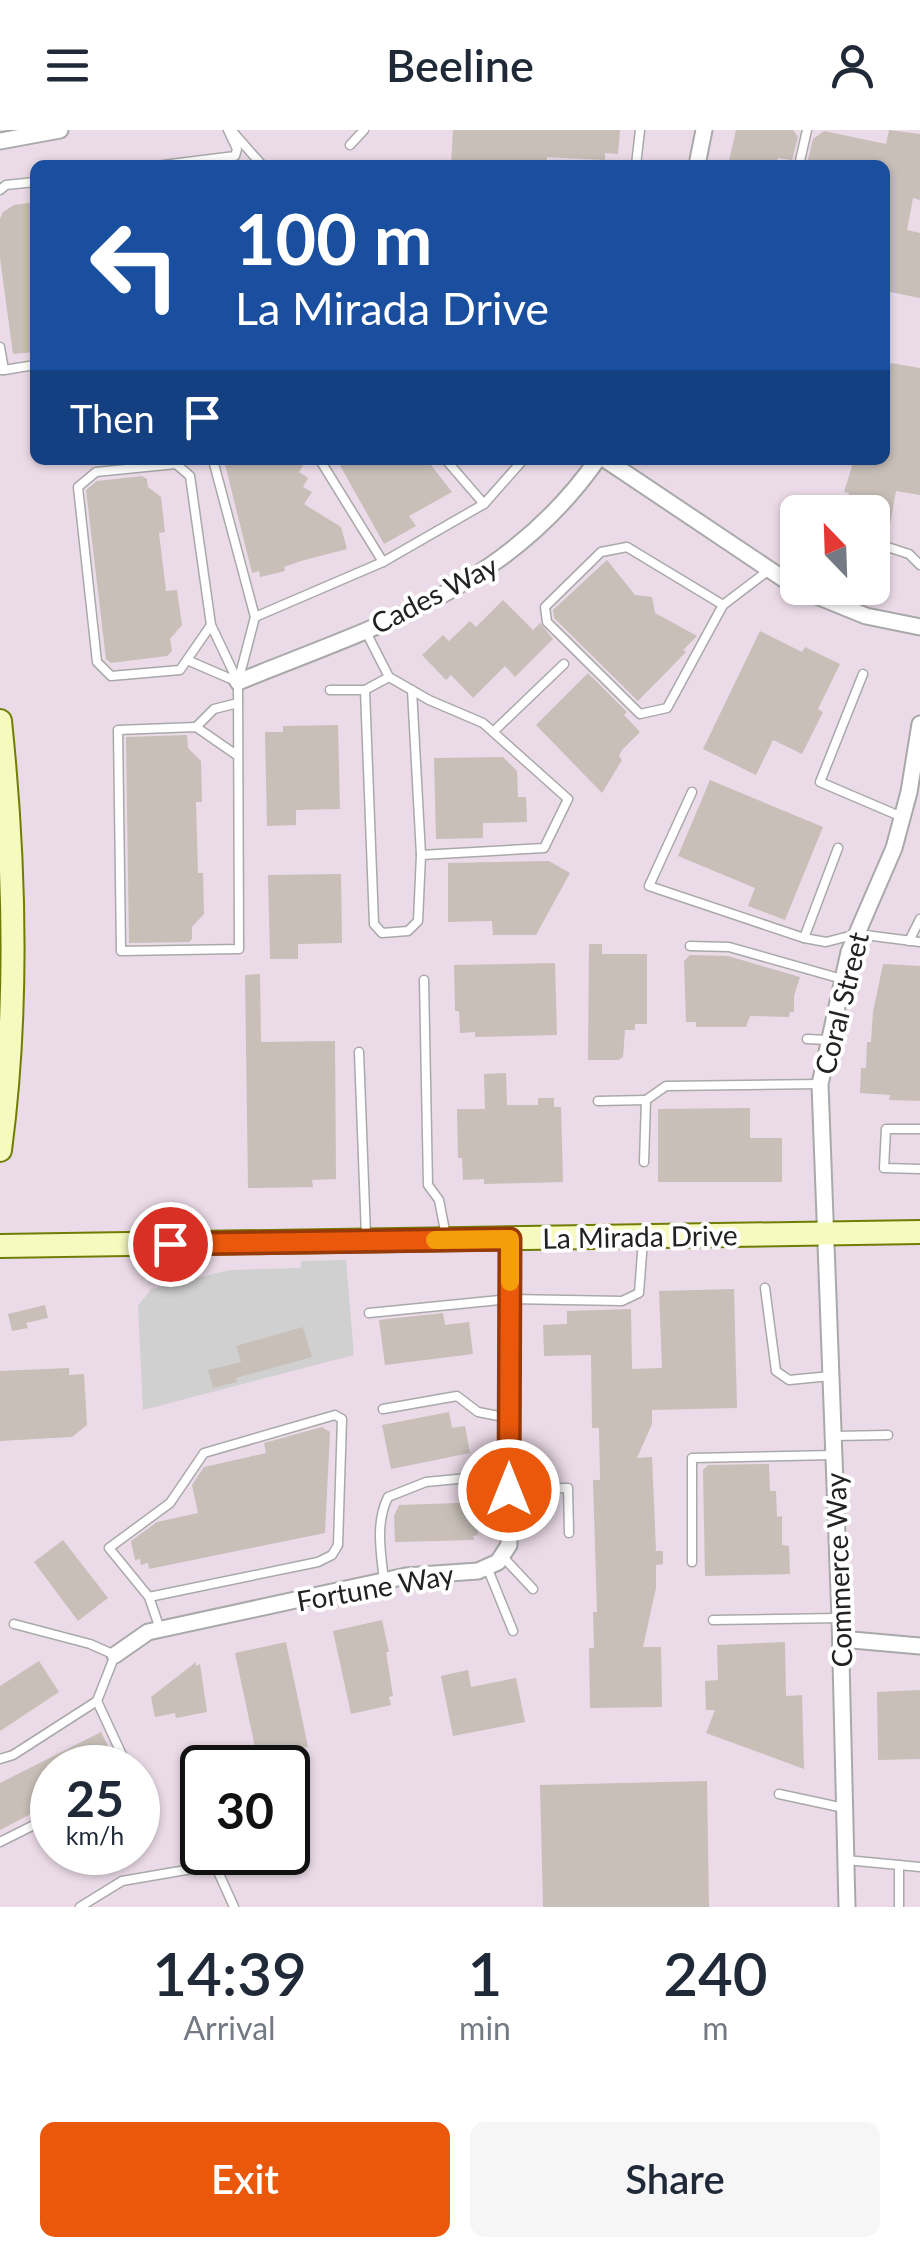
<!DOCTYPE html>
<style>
:root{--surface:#fff;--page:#f6f6f7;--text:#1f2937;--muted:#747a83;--accent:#ea580c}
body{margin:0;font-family:Lato,sans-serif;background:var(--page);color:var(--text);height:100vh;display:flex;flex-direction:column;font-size:38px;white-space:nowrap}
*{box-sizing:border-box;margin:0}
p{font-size:32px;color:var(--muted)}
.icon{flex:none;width:55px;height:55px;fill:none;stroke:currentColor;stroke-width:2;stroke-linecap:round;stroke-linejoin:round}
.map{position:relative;height:1777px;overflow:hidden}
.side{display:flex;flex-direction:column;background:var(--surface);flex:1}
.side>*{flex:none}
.banner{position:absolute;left:30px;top:30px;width:860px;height:305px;border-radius:15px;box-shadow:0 2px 8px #0004;background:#1a4fa0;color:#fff;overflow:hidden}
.needle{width:65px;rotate:337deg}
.tools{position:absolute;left:780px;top:365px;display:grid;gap:20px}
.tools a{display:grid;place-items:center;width:110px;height:110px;border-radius:15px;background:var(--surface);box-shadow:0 2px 8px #0004;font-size:50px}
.speed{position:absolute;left:30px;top:1615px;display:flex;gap:20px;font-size:50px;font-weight:700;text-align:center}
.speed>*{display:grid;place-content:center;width:130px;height:130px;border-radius:50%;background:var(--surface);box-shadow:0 2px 8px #0004;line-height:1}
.speed small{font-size:25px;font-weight:400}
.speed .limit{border:5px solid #111;border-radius:15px;background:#fff;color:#111}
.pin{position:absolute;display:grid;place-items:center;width:85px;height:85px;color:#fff;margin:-42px;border:5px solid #fff;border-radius:50%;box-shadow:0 2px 10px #0007}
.me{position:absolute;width:110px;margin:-55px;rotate:0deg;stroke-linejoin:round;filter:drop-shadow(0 0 8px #0008)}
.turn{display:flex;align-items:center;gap:35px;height:210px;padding:0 40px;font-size:45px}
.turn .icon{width:130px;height:130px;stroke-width:2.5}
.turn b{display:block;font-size:70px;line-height:85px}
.then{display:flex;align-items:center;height:95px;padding:0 40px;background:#0003;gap:20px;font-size:38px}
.eta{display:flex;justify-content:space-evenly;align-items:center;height:170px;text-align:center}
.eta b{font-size:60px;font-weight:600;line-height:70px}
.action{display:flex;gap:20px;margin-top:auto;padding:20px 40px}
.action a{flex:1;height:115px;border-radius:15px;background:var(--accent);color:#fff;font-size:40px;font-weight:600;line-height:115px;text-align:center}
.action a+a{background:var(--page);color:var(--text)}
header{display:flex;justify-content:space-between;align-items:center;height:130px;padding:0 40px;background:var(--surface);font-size:45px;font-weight:600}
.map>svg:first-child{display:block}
.industrial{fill:#ebdbe8;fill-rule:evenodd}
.religious{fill:#d0d0d0}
.building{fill:#c7bfb8}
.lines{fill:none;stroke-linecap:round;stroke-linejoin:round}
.service-casing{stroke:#a9a9a9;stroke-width:11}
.minor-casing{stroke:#a9a9a9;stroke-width:19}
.secondary-casing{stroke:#707d05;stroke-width:26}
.service{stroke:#fff;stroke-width:8}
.minor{stroke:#fff;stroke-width:15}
.secondary{stroke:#f7fabf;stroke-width:22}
.route-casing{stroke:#983908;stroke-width:25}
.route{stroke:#ea580c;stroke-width:18}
.slow{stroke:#f59e0b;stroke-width:18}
.labels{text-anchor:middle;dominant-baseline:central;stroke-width:8;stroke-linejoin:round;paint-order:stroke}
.street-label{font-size:28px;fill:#222;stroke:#fff}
</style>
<header><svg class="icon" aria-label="menu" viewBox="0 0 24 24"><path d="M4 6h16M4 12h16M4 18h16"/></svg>Beeline<svg class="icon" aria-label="person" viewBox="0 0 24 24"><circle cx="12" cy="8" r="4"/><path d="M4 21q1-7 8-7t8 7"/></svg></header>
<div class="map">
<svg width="920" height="1777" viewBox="0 0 920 1777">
<rect width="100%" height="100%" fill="#f2efe9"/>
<!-- industrial -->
<path class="industrial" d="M0 0H920V1777H0ZM35 35H885V330H35ZM798 382H872V458H798ZM52 1638H138V1722H52ZM202 1638H288V1722H202Z"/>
<!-- religious -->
<path class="religious" d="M346 1130 354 1225 143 1280 138 1176 151 1159 230 1140 301 1138V1131Z"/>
<!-- building -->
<g class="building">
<path d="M453 0H620L618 24 605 23V30L547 27V35H451Z"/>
<path d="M736 0H793L798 7 792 30 778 28 776 35H728Z"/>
<path d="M889 0 920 4V70L913 68 907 100 920 103V168L885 161V35L807 34 813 9 824 1 886 14Z"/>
<path d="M35 72V222L13 224 0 128V89L3 82 14 75Z"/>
<path d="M891 233 920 238V365L896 361 889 400 881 382 874 381 876 374 848 368 849 363 844 362 854 330H885V252Z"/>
<path d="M224 330H306L299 342 308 348 303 357 312 362 304 374 341 397 347 419 301 431 284 437 285 441 260 447 259 441 252 443Z"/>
<path d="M337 330H427L452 362 409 386 416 396 384 414Z"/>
<path d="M142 346 147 349 148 357 161 367 165 402 159 403 166 461 177 460 182 495 170 509 172 521 167 526 111 533 106 529 86 360 97 351Z"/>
<path d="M607 430 635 465 652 467 655 483 697 506 683 520 686 522 638 571 554 488 553 480Z"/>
<path d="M503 470 533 500 540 493 553 509 515 547 505 536 473 568 451 545 446 550 422 525 443 505 449 511 470 491 476 497Z"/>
<path d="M760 501 802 522 805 517 840 534 818 579 823 582 802 624 773 610 756 645 703 619Z"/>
<path d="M588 543 627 582 624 585 640 602 622 620 619 626 622 630 602 663 536 595Z"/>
<path d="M338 595 340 679 296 680V695L267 696 265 602H283V596Z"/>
<path d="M187 605 188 618 201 631 202 672H196L198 743H203L204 784 192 797V809L189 812 129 813 126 607Z"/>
<path d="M503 627 517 641 518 667H526L527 692 483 693V708L436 709 434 628Z"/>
<path d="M710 650 823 697 785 790 748 776 755 758 678 726Z"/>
<path d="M549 731 570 743 536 805H493L492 791 448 792V733Z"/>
<path d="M341 744 342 813 298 814V829H270L268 745Z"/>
<path d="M589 814H602V824H647V894H635V900H625L623 927 618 930H588Z"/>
<path d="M690 825 728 826 800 847 794 866V882H790L789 887 750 886 746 897H696V892H686L684 831Z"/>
<path d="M555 833 557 905 475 907V902L460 903 459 881H455L454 835Z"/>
<path d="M883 834 920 836V971L889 970 890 965 860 963 861 938H866L867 912H871L873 882Z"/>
<path d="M260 844 261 912 335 911 336 1049 312 1050 313 1057 248 1058 245 845Z"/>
<path d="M506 943 507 975H538V968H554V977H561L563 1052 484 1054V1049L463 1050 462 1028H458L457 979H485L484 944Z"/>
<path d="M750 978V1008H782V1052H658V979Z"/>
<path d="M734 1159 737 1278 652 1280V1294L637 1328 652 1327 656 1421H663V1434L656 1435V1458L643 1517H661L662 1577 590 1578 589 1518H594L593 1482H597L593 1350H600L599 1298H592L591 1225 544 1226 543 1195 567 1194V1181L631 1179 632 1239 662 1238 659 1161Z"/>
<path d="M45 1175 48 1188 26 1193 28 1198 12 1201 8 1184Z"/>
<path d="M443 1183 445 1195 469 1192 473 1224 385 1235 379 1190Z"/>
<path d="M303 1197 312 1227 236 1248 237 1252 213 1258 208 1240 241 1232 236 1216Z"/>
<path d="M69 1238V1245L84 1244 87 1295 72 1307 0 1311V1241Z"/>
<path d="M449 1282 452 1298 465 1296 470 1323 391 1339 382 1295Z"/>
<path d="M322 1297 330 1302 325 1403 149 1439 148 1433 141 1435 140 1429 135 1430 131 1411 157 1392 198 1383 192 1355 204 1337 266 1323 264 1313Z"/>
<path d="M769 1334 770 1361H776L777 1387 782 1386V1415L789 1416 790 1444 705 1446 703 1340 708 1335Z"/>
<path d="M458 1373 474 1375 477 1379 478 1405 473 1406 474 1410 395 1412 394 1386 399 1375Z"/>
<path d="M63 1410 108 1468 78 1491 34 1432Z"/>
<path d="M382 1490 389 1522H386L393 1566 389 1567 391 1575 351 1584 333 1501Z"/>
<path d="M286 1512 308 1617 256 1622 235 1523Z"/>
<path d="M785 1512 786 1566 802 1565 804 1639 706 1603 715 1580H706L705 1551 718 1550 717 1515Z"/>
<path d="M39 1531 59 1562 0 1601V1556Z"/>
<path d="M196 1532V1536L200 1534 207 1582 176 1588 175 1583 155 1587 151 1567Z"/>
<path d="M468 1540 471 1557 516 1548 525 1592 453 1606 441 1546Z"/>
<path d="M920 1560V1629L878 1630 877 1562Z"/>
<path d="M101 1602 119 1638H52V1673L0 1700V1653Z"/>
<path d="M707 1651 709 1777H543L540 1655Z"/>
</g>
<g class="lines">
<defs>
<g id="service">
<path d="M232 1 262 35"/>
<path d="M350 15 364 0"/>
<path d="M163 35 235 26 237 19 228 0"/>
<path d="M636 35 640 0"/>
<path d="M799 35 807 0"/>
<path d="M0 60 6 55 35 52"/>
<path d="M0 217 4 240H1"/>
<path d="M4 240 35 235"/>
<path d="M213 330 255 487"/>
<path d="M320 330 383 432"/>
<path d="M484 374 523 330"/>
<path d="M872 412 909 424 920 435"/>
<path d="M723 475 627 417 601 422 545 477 547 492 640 584 667 578 723 475 769 440"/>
<path d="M211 495 180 540 111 546 97 532 78 357 96 342 176 334 190 346 211 495 238 552"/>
<path d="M365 500 389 547 429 570 483 593 568 669 544 718 421 725 418 791 408 801 382 803 374 794 365 560 389 547"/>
<path d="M187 530 238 552"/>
<path d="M863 544 820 652 902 687"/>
<path d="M330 560H365"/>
<path d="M412 560 421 725"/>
<path d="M196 597 214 579 238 573"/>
<path d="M493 602 564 534"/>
<path d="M238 626 196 597 118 600 121 821 239 819 238 552 255 487 383 432 484 374 446 330"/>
<path d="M692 662 649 756 804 808"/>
<path d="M838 718 804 808 826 812 857 804 920 812"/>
<path d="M909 811 920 789"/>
<path d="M690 816 729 817 842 849"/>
<path d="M424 850 428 1055 439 1070 446 1106"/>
<path d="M807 909 828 910"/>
<path d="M359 922 366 1106"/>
<path d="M598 971 646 970"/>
<path d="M920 999H886L884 1038 920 1039"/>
<path d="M644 1032 646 970 666 956 820 954"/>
<path d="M765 1158 776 1241 789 1250 831 1246"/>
<path d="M369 1183 510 1169 622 1171 639 1163 643 1110"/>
<path d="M383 1279 457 1266 478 1282 509 1288"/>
<path d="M834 1306 888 1305"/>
<path d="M509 1359 568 1358 569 1403"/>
<path d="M502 1426 533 1459"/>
<path d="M692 1432V1328L834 1325"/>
<path d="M487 1437 513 1501"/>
<path d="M384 1451C381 1423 375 1393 388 1367L426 1352 509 1344"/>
<path d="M149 1467 318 1432 332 1425 338 1415 342 1289 335 1285 204 1323 170 1373 109 1418 149 1467 160 1499"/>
<path d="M713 1490 839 1488"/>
<path d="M97 1571 128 1638"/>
<path d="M0 1629 13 1625 97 1571 115 1525 90 1514 14 1494"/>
<path d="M779 1664 844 1678"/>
<path d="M0 1712 52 1686"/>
<path d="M846 1730 920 1737"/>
<path d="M899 1735V1777"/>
<path d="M80 1777 122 1751 215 1735 234 1777"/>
</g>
<g id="minor">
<path d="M0 11 60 0"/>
<path d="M697 35 704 0"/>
<path d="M606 330 797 458 866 486 920 497"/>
<path d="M238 552C377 495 506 460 597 330"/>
<path d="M841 1509 920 1516"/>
<path d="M115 1525 148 1502 406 1446 478 1441 498 1432 509 1415 510 1109"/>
<path d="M847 1777 840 1488 820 954 849 822 894 718 909 662 920 594"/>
</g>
<g id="secondary">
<path d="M0 591C15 734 19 877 0 1020"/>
<path d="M0 1116 920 1102"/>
</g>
</defs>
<!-- service casing -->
<use href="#service" class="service-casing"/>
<!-- minor casing -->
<use href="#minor" class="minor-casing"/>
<!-- secondary casing -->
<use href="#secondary" class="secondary-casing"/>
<!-- service -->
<use href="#service" class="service"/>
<!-- minor -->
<use href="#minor" class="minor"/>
<!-- secondary -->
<use href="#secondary" class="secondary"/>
</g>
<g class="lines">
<defs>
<path id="route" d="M170 1114 510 1109 509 1360"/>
</defs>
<!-- route casing -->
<use href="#route" class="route-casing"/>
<!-- route -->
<use href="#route" class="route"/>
<!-- slow -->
<path class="slow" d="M435 1110 510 1109V1152"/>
</g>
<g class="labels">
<!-- street labels -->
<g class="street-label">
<text transform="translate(434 464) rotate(-27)">Cades Way</text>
<text transform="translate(841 873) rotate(-76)">Coral Street</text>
<text transform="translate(640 1106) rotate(-1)">La Mirada Drive</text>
<text transform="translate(838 1440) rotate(-92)">Commerce Way</text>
<text transform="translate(375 1457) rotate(-10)">Fortune Way</text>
</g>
</g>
</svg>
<div class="tools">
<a><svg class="needle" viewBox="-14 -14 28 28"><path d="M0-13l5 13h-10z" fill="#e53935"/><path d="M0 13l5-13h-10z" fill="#747a83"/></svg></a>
</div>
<div class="speed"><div>25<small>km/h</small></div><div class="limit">30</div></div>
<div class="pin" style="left:170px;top:1114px;background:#d93025"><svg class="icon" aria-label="arrive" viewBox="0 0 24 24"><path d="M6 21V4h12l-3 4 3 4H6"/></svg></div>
<svg class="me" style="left:509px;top:1360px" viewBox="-20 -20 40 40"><circle r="17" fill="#ea580c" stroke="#fff" stroke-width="3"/><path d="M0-11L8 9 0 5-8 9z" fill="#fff"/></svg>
<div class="banner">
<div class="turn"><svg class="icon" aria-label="left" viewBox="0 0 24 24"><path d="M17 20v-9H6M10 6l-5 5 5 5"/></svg><div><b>100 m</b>La Mirada Drive</div></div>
<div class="then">Then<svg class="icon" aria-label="arrive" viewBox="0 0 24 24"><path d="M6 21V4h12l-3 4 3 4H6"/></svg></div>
</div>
</div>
<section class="side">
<div class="eta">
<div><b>14:39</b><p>Arrival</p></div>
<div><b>1</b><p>min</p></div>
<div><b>240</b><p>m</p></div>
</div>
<div class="action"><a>Exit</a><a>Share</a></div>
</section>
